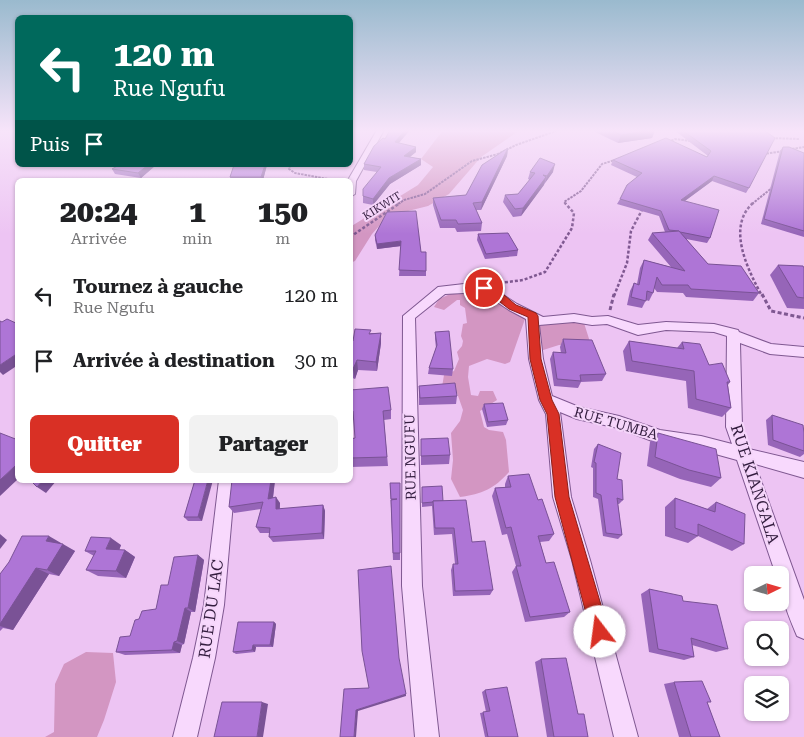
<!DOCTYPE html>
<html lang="fr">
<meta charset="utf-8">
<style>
:root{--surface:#fff;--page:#f2f2f2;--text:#202124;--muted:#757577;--accent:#d93025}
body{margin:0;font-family:"Roboto Serif",serif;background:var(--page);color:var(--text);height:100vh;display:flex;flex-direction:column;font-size:19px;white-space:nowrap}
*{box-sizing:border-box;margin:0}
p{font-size:16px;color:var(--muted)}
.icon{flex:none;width:28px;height:28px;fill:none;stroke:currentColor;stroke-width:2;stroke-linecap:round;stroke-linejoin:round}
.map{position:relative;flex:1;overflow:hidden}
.side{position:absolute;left:15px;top:178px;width:338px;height:305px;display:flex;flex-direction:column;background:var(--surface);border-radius:8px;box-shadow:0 1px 4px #0004}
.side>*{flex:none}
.top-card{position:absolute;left:15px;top:15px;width:338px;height:152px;border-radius:8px;box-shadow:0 1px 4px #0004;background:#00695c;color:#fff;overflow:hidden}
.needle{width:32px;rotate:85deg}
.controls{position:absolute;left:744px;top:566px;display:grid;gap:10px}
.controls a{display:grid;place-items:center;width:45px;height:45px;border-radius:8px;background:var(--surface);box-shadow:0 1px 4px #0004;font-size:25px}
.pin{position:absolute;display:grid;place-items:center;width:42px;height:42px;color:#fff;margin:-21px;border:2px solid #fff;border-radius:50%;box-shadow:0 1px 5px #0007}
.me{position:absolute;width:55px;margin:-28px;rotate:345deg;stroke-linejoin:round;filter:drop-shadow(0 0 4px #0008)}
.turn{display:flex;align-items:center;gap:18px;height:105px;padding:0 15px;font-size:22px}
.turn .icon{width:65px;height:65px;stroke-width:2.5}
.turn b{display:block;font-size:35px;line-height:42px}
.then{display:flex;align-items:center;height:48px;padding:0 15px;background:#0003;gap:10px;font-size:19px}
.eta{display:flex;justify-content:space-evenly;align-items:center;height:85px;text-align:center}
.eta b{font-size:30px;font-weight:800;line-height:35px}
.cta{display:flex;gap:10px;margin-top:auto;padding:10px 15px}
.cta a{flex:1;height:58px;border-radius:8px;background:var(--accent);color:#fff;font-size:20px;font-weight:800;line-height:58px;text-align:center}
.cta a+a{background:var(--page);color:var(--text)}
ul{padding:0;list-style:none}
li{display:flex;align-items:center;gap:15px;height:65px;padding:0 15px}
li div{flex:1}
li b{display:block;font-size:19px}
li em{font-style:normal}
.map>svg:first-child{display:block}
.green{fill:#d396c2}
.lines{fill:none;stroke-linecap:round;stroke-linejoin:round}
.minor-casing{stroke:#7f5891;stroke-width:2}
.path-far2{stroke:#7f5891;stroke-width:2;stroke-dasharray:2.5 1;stroke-linecap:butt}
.path-far1{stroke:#7f5891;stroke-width:2.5;stroke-dasharray:3 2;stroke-linecap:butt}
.path{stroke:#7f5891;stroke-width:3;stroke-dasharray:4 2.5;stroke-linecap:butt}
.minor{fill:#f8d9fd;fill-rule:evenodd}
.wall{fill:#9665b8}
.shaded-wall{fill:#7a5296}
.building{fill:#ae75d6;stroke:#7a5296}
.route{fill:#d93025;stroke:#8d1f18}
.labels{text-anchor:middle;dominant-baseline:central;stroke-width:4;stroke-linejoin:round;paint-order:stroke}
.far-street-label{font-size:11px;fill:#331d3f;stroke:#f5d5fa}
.street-label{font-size:14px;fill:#331d3f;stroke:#f5d5fa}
.near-street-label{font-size:16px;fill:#331d3f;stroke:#f5d5fa}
</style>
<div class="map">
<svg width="804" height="737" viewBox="0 0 804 737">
<rect width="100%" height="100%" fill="#edc4f3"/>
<!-- green -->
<g class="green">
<path d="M443 130H520L481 157 449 194 428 206 388 216 372 234 355 261 350 263V227L418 185 433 167 421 159Z"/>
<path d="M457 291H478L487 293 525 319 510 362 505 364 487 359 469 366 468 377 471 395 478 396 480 391H493L497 400 480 411 484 427 489 430 503 432 506 440 509 472C494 489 482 494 460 497L451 479 453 460 451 433 460 421 463 410 457 393 442 387 444 375 454 371 459 359 457 352 462 346 463 341 461 336 463 324 467 323 465 308 460 305V300H457L444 310 434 307 439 299Z"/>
<path d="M558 320 584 323 590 342 582 344 559 345 540 351 537 337 540 324Z"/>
<path d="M86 652 113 653 116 682 104 720 97 737H45L54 732 55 684 64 664Z"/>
</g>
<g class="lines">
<defs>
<g id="minor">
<path d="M377 130H384L356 181 355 194 350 197V180H348Z"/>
<path d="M464 284 488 285 517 304 543 317 574 314 592 317 608 316 638 325 666 322 714 324 738 330 739 332 771 344 804 347V357L770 354 740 343 742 427 749 449 804 462V478L755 464 804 600V639L797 636C789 617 780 596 780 575H776L737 460 701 450 660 444 618 428 577 419 560 412 571 497 590 560 638 737H614L572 560 553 497 546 414 539 400 529 359 526 319 509 310 482 292 445 294 415 318 422 586 439 737H415L402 586 403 316 438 287ZM574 322 592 325 607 324 638 335 666 330 714 332 727 336 726 427 732 444 701 436 660 430 619 416 579 407 552 396 543 359 539 325Z"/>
<path d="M219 480H235L224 605 215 658 197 737H173L193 658 204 605Z"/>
</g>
</defs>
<!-- minor casing -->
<use href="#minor" class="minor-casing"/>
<!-- path-far2 -->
<g class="path-far2">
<path d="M772 138 799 139"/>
<path d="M668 142 675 139 691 141"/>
<path d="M792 149 804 147"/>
<path d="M763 154 784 151"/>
<path d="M290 165 289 169 295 173 333 180"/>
<path d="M398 204 404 200 425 194 472 161 498 154 516 145 559 130"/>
<path d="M566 204 564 202 581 191 602 164 615 160"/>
<path d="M752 204 773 187"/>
</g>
<!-- path-far1 -->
<g class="path-far1">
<path d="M753 203C726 227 748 270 762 296"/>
<path d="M350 237 400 203"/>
<path d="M500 283 523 280 545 272 572 228 574 213 565 203"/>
<path d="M614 296 627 263 631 231 643 208"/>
</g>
<!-- path -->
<g class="path">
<path d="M762 294 771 311 804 318"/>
<path d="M610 310 614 294"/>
</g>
<!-- minor -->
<use href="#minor" class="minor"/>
</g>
<!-- wall -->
<g class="wall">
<path d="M390 130H410L399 143 416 152 409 157 421 159V165L390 184 373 205 363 203V196L377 172 364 170V164L385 139Z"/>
<path d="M591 130H655L652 138 618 143Z"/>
<path d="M674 130H764L749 188 746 193 712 181 685 201 710 238 707 243 686 239 708 264 759 293 753 301 686 297 683 293 657 292 654 288 653 293 649 301 646 300 642 308 627 305 630 291 634 283 637 284 640 268 644 260 671 267 648 240 652 233 665 232 659 216 617 204 620 199 637 177 611 165 613 160 707 157 708 156Z"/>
<path d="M783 147 804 153V237L761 224 780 151Z"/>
<path d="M508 148 507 156 481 210H476L482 223 481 231 457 232 455 228H440L433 205V198L466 195Z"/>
<path d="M119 165H156L141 178 115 174 112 169Z"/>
<path d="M234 165H267L263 180H231L230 177Z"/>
<path d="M530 172H553L521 216 513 217 503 202 505 195 518 194 530 180 528 179Z"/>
<path d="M478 234 518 250 517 256 485 259 477 240Z"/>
<path d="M375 235 421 252H426V276H399L401 246 377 249 375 240Z"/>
<path d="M778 265 804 268V309L787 308 770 275Z"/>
<path d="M435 332 453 369 452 376 428 374 429 368 436 348 435 339Z"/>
<path d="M371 333H381V343L377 371 358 370 355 379 350 377V341H353Z"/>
<path d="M563 339 606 374 602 381 581 382 578 388 554 386 550 359 553 352 561 353 560 347Z"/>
<path d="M629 341 677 348 682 342 730 382 728 385 731 408 722 417 688 408 686 381 626 371 623 351Z"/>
<path d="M419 386 457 396 456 404 419 405Z"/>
<path d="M350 390 391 410V419L384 420 388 466 350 467V439L355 438 354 420H350Z"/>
<path d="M484 404 508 420 506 425 487 427 482 409Z"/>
<path d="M772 415 804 451V454L800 457 768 445 766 420Z"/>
<path d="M658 433 721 478 711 487 680 479 647 466 650 442Z"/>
<path d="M421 439 450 455 449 464 421 465Z"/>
<path d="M598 444 617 479 623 500 619 504H618L622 535 618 539 603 536 598 499 593 497V468L591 467 594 449Z"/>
<path d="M508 476 538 500 554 534 549 541 540 542 546 563 570 612 564 617 525 622 512 572 516 566 507 534 502 535 492 496 495 488 505 487V484Z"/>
<path d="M89 480H115L114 482 92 483Z"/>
<path d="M195 480 202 521H188L184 517Z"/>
<path d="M275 480 273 498 280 503V509L323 505 325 511 324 539 273 542 269 537V533H260L256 527 261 509 234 513 229 507Z"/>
<path d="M390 483H400V560H393Z"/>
<path d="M422 487 443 501 472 542 493 590 490 595 453 596 451 570 453 564H455L452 534 434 535 432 506 422 507Z"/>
<path d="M675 498 707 509 716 502 744 544 732 551 698 536 688 543 665 536V507Z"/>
<path d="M61 543 60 544 75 551 59 576 49 574 13 630 3 628 0 631V574Z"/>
<path d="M121 545 119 550H125L135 557 126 578 98 576 86 570 94 556 85 551Z"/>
<path d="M198 555 204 560 195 612H191L184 644 182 645 180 653 125 655 116 652 130 636 139 619 156 609 168 585Z"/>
<path d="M649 589 683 601 728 649 716 652 692 645 694 657 684 660 649 652 641 594Z"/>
<path d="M274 622 276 624 273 647H256L255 652 236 654 233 652Z"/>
<path d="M541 659 578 714 588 737H547L535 662Z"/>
<path d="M674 682 707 702 720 737H679L664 684Z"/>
<path d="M485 690 518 737H485L480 713 486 712 482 692Z"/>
</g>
<!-- shaded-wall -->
<g class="shaded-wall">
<path d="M405 130H410L395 147V142Z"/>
<path d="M651 130H655L652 138 618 143 621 135Z"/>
<path d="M416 147V152L404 162V156Z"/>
<path d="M508 148 507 156 481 210 482 202Z"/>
<path d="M421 159V165L390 184 373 205V199L389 178Z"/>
<path d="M555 164 553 172 545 183 547 176Z"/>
<path d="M148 165H156L141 178 138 173Z"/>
<path d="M265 165H267L263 180H262L261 177Z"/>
<path d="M714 176 712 181 679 205 681 200Z"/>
<path d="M546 177 544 185 521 216 523 208Z"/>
<path d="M401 241V246L377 249V244Z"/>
<path d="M381 333V343L377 371 376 362Z"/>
<path d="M18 353V365L3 375 0 372V365Z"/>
<path d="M357 360 358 370 355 379 353 369Z"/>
<path d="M15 466 18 468V479L0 496V480Z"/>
<path d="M43 480H57L46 493 37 487Z"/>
<path d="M208 480H213L202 521 198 517Z"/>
<path d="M271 480H275L272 505 268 499Z"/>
<path d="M276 497 280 503 279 515 276 509Z"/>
<path d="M323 505 325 511 324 539 322 533Z"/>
<path d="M0 534 7 540 0 549Z"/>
<path d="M49 536 61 543 58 547 46 541Z"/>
<path d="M111 538 121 545 117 556 106 549Z"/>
<path d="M63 544 75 551 59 576 47 570Z"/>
<path d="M125 550 135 557 126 578 116 571Z"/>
<path d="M198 555 204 560 195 612 188 608Z"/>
<path d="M36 568 49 574 13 630 0 626V624Z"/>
<path d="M185 608 191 612 184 644 177 641Z"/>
<path d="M274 622 276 624 273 647 270 645Z"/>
<path d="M174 642 182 645 180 653 172 650Z"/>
<path d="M253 645 256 647 255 652 252 650Z"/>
<path d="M406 694V696L358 711 356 737H354L356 710Z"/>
<path d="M262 702 268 704 263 737H257Z"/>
</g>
<!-- building -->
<g class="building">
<path d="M390 130H405L395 142 416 147 404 156 421 159 389 178 373 199 363 196V189L381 167 364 164 374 146 383 138 385 139Z"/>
<path d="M611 130H651L621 135Z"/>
<path d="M682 130H764L775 138 749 188 714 176 681 200 719 210 710 238 680 232 679 231 669 230 661 211 620 199 627 185 642 173 613 160 666 138 707 157 711 151Z"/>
<path d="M783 147H789L804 153V231L764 219Z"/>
<path d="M508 148 482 202 473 203 482 223 458 224 456 220H441L433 198 466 195 482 165Z"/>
<path d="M540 158 555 164 547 176 543 175 546 177 523 208 515 209 505 195 518 194 535 173 530 172Z"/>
<path d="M119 165H148L138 173 112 169Z"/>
<path d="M234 165H265L261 177H230Z"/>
<path d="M416 211 421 252H426V271L399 270 401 241 377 244 375 235 387 212Z"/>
<path d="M679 231 708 264 741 266 759 293 691 289 688 285H662L657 277 653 293 647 291 646 301 631 297 634 283 639 285 644 260 685 271 652 233Z"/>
<path d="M508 233 518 250 486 254 478 234Z"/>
<path d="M778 265 803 266 804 268V298L797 297Z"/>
<path d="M7 319 18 324V353L0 365V321L2 322Z"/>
<path d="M355 329 371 330 369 334 381 333 376 362 357 360 353 369 350 368V341H353Z"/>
<path d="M449 331 453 369 429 368 437 345 435 332Z"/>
<path d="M563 339 592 340 606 374 580 375 581 381 557 379 553 352 566 353Z"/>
<path d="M629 341 684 349 682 342 700 344 709 365 722 363 730 382H727L731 408 696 399 694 371 632 361Z"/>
<path d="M455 383 457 396 420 398 419 386Z"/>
<path d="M388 387 391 410 383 411 387 457 350 458V439L355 438 353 411H350V390Z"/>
<path d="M503 403 508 420 488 422 484 404Z"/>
<path d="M772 415 803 425 804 433V451L773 440Z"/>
<path d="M0 433 18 440V468L15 466 0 480Z"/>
<path d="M658 433 716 449 721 478 689 470 655 457Z"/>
<path d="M448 438 450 455 421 456V439Z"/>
<path d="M598 444 621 453 617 479 622 480 623 500 617 498 622 535 606 533 601 495 596 493V463L594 462Z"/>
<path d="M529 474 538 500 542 499 554 534 538 536 546 563 554 562 570 612 530 617 516 566H521L511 527 506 528 495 488 511 487 508 476Z"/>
<path d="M30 480H43L37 487Z"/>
<path d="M195 480H208L198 517H184Z"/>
<path d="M232 480H271L268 499 276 497V509L323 505 322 533 269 537 270 528 256 527 263 502 229 507Z"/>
<path d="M390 483H400V553H393L391 500 397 499H391Z"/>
<path d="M442 486 443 501H433V502L422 503V487Z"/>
<path d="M675 498 715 512 716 502 745 514 744 544 698 524V536L675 528Z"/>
<path d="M466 500 472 542 485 541 493 590 455 591 453 564H458L454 528H435L433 501Z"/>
<path d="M22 536H49L46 541 63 544 47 570 36 568 0 624V574L9 562Z"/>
<path d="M91 537 111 538 106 549 125 550 116 571 86 570 96 551H85Z"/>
<path d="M198 555 188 608H185L177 641 174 642 172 650 116 652 120 637 130 636 135 620 139 619 142 611 156 609 161 585H168L174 557Z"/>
<path d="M391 566 399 658 406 694 356 710 354 737H340L344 689 369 688 362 651 358 570Z"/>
<path d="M649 589 682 596 683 601 717 605 728 649 691 638 694 657 658 649Z"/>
<path d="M238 622H274L270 645H253L252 650 233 652Z"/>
<path d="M566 658 578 714H584L588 737H554L541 659Z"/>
<path d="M702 681 711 702H707L720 737H691L674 682Z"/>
<path d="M507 687 518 737H488L483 712 490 711 485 690Z"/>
<path d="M222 702H262L257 737H214Z"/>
</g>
<!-- sky -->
<linearGradient id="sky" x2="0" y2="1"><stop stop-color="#9abace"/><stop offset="0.56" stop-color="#f7e4fa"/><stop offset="1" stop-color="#f7e4fa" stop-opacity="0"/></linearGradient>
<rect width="804" height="234" fill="url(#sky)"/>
<!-- route -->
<path class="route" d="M484 285 498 290 516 305 536 313 538 316 541 359 552 400 559 414 569 497 609 632 606 638 600 640 594 638 591 632 555 497 547 414 540 400 530 359 528 317 509 309 491 295 481 291V286Z"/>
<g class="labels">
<!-- far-street labels -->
<g class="far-street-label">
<text transform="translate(382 206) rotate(-32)">KIKWIT</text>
</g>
<!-- street labels -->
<g class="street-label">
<text transform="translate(616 423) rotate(16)">RUE TUMBA</text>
<text transform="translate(410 457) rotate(-91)">RUE NGUFU</text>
</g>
<!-- near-street labels -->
<g class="near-street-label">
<text transform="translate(755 484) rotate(72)">RUE KIANGALA</text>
<text transform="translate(211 609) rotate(-82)">RUE DU LAC</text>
</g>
</g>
</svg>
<div class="controls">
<a><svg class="needle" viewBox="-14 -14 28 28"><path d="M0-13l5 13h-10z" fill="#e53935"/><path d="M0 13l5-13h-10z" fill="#757577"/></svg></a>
<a><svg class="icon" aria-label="search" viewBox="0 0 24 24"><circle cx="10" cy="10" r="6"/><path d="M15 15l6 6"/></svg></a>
<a><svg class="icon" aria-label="layers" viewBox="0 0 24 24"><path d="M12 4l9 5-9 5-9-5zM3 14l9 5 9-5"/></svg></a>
</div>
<div class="pin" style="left:484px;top:288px;background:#d93025"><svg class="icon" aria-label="arrive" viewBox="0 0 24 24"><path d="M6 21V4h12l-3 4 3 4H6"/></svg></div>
<svg class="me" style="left:600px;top:632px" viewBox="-20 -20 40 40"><circle r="19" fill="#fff"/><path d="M0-13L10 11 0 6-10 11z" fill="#d93025"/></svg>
<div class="top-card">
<div class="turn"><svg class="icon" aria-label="left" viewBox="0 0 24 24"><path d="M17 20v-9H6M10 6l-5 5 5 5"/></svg><div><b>120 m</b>Rue Ngufu</div></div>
<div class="then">Puis<svg class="icon" aria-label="arrive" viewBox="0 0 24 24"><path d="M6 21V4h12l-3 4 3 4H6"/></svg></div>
</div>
<section class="side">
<div class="eta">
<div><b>20:24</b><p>Arrivée</p></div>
<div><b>1</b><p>min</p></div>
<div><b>150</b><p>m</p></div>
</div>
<ul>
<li><svg class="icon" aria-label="left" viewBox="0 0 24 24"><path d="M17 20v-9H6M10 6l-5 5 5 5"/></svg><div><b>Tournez à gauche</b><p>Rue Ngufu</p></div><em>120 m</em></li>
<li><svg class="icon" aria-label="arrive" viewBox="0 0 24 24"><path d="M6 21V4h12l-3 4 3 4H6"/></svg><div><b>Arrivée à destination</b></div><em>30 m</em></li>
</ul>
<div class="cta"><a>Quitter</a><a>Partager</a></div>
</section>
</div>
